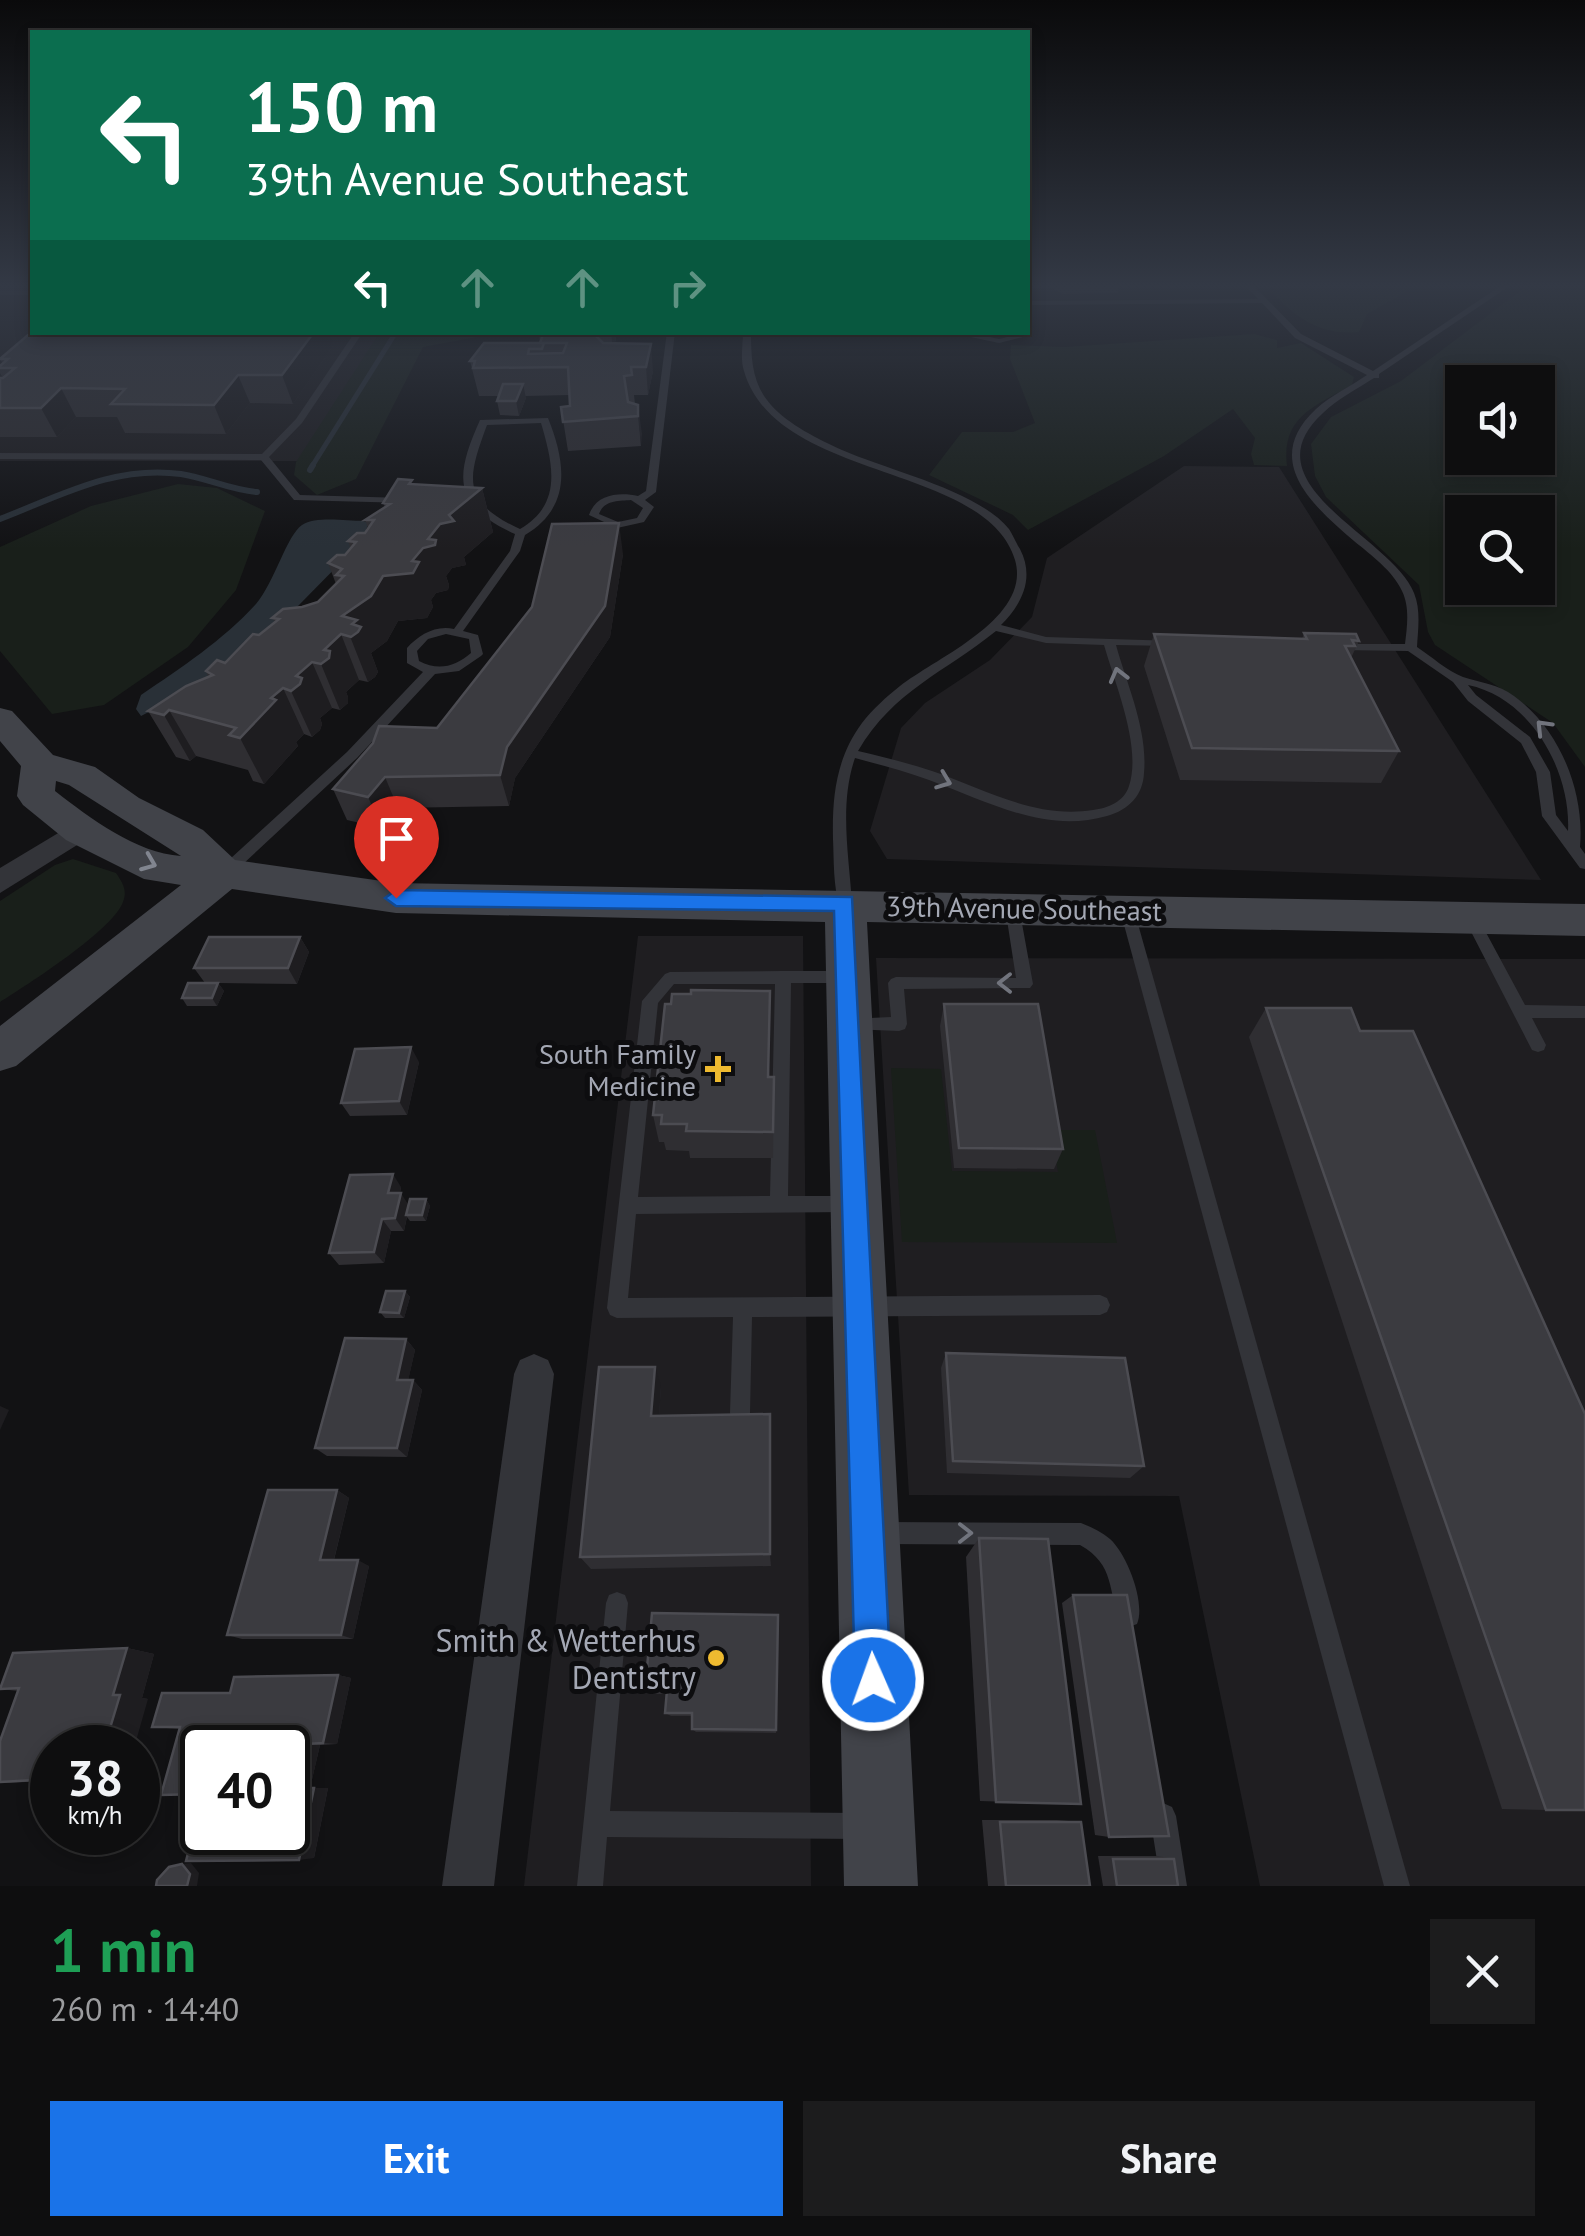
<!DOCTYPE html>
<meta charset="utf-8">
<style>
:root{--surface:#0e0e0f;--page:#1c1c1d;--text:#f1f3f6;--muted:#9b9c9e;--line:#2e2e2f;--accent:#1a73e8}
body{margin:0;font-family:"PT Sans",sans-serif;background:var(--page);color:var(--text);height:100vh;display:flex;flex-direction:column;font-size:38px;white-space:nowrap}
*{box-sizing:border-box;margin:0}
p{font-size:32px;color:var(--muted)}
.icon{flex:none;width:55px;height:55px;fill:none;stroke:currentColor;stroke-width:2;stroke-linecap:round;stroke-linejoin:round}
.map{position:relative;height:1886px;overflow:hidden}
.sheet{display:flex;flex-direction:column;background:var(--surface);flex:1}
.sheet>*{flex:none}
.banner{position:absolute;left:30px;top:30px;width:1000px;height:305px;border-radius:0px;box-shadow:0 5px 15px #0003,0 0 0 2px var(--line);background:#0b6e4f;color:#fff;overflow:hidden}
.controls{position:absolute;left:1445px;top:365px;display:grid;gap:20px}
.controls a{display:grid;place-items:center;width:110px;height:110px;border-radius:0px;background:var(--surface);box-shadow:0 5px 15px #0003,0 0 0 2px var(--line);font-size:50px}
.speed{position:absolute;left:30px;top:1725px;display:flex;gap:20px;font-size:50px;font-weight:700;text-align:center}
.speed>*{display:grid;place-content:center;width:130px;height:130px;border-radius:50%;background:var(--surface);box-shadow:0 5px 15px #0003,0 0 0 2px var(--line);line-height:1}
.speed small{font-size:25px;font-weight:400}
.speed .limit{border:5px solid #111;border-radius:15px;background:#fff;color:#111}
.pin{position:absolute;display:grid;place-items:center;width:85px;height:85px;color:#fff;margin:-102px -42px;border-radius:50% 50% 50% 0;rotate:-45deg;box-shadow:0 0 10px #0007}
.pin .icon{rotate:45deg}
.me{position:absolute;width:110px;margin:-55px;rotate:358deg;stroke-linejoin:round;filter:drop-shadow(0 0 8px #0008)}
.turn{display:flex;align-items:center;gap:35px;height:210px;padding:0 50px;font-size:45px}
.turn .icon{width:130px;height:130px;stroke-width:2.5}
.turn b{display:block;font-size:70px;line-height:85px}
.lanes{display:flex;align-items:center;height:95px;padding:0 50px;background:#0003;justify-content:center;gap:50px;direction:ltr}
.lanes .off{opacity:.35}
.round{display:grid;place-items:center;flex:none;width:105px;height:105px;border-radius:0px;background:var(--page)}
.headline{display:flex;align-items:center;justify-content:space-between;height:170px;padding:0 50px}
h1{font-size:60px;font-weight:600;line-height:75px;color:#1e9e55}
.primary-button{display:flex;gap:20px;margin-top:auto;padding:20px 50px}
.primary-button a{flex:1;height:115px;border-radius:0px;background:var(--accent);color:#fff;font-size:40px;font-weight:600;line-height:115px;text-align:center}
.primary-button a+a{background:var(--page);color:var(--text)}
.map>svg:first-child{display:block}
.built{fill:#1f1e21}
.green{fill:#191f1a;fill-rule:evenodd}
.water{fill:#293037}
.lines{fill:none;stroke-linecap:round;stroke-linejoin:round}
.stream-far1{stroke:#293037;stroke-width:5}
.stream{stroke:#293037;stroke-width:6}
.lane{fill:#333439;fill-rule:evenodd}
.street{fill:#333439;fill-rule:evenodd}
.secondary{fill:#414349;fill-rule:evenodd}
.wall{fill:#2f2e32}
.shaded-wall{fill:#1e1d20}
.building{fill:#3b3b40;stroke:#4c4c52;stroke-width:2.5}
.oneway{stroke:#71747d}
.oneway2{stroke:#81858f}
.route{fill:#1a73e8;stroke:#114b97;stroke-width:2.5}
.poi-dot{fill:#eeba30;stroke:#0d0d0f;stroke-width:4}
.labels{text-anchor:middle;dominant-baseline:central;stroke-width:10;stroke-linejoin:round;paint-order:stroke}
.street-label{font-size:28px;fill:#a4a8b4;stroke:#0d0d0f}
.poi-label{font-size:28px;fill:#a4a8b4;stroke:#0d0d0f;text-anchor:end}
.near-poi-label{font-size:32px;fill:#a4a8b4;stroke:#0d0d0f;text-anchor:end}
</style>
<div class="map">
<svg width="1585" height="1886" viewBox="0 0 1585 1886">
<rect width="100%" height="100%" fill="#121214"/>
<!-- built -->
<g class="built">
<path d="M0 285H32V332L384 333 307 461H0Z"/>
<path d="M1184 466 1279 467 1541 880 887 859 870 831 901 728 925 703 990 660 1032 617 1047 558Z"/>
<path d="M638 936H803L811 1886H524Z"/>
<path d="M876 958 1585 959V1886H1260L1179 1496 909 1495Z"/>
</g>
<!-- green -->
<g class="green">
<path d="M1291 285H1419L1367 314 1359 332C1320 336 1297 318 1270 291L1293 290Z"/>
<path d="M1528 285H1585V767L1553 723 1435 645 1428 632 1419 585 1326 497 1315 476 1311 444 1331 417 1401 381ZM1462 382H1538V458H1462ZM1462 512H1538V588H1462Z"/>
<path d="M380 332 500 333 423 347 356 479 317 495 294 475 296 462Z"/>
<path d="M1254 334 1277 340V348L1301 343 1354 377 1352 385C1315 406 1281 417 1287 466L1254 465 1251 454 1255 438 1233 409 1164 456 1028 530 1013 515 929 475 962 432H1013L1035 423 1010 359 1011 345 1065 347Z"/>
<path d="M178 484 217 488 265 511 236 590 188 647 104 705 52 714 0 651V547L91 506Z"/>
<path d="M73 859 116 873C122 882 128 890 123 902 113 930 27 985 0 1002V901L55 865Z"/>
<path d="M891 1068 941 1069 952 1171 1058 1172 1051 1130H1095L1117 1243 902 1242Z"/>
</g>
<!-- water -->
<path class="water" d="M363 521 369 523 360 543 240 665 141 716 136 709 141 695C182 667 222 641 256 604 274 583 287 535 302 525 316 516 346 521 363 521Z"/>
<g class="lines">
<!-- stream-far1 -->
<path class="stream-far1" d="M311 468 396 332"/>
<!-- stream -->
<g class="stream">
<path d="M310 470 313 465"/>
<path d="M0 519C60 496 114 465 181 474 207 478 230 490 257 492"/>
</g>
<!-- lane -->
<g class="lane">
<path d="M1245 285H1253L1301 334 1373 371 1502 285H1511L1379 374V378H1374C1357 389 1337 399 1323 413 1244 485 1393 537 1414 593 1421 610 1418 629 1417 647 1431 656 1447 671 1463 677 1481 683 1498 684 1514 696 1559 728 1585 791 1580 847L1585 854V869L1580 868 1542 816 1536 772 1521 743 1468 701 1453 682 1408 651 1340 650 1334 647 1340 644H1405C1407 627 1410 607 1402 591 1393 571 1371 555 1354 541 1312 505 1261 460 1316 409 1330 396 1351 386 1367 375L1295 338 1262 303 1028 305V301L1258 299ZM1468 685C1531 698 1571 771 1568 831L1556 815 1550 772 1530 737 1476 695Z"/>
<rect x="0" y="291" width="32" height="4"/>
<path d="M1028 321 1032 323 1031 335 999 343 947 332H966L999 339 1028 332Z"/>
<path d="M355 332H363L302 423 269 457 300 495 405 498 410 501 408 503 294 500 261 460 0 459V453L262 454 296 419Z"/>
<path d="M667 332H675L656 492 645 500 654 507 644 522 617 528 589 515C596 494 619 492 638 496L646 491ZM631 500 643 508 637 518 618 522 599 514C604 500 618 501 631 500Z"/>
<path d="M743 332H751C751 359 752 384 771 405 789 425 818 439 842 450 887 470 979 491 1009 529 1013 535 1016 543 1020 549 1035 578 1022 604 1001 625L1046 637 1176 641V645L1172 646 1116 645C1127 685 1148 730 1144 773 1143 795 1129 810 1107 816 1044 834 987 801 929 780 905 771 880 765 855 758 839 804 849 856 852 903L850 907H840C833 887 834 860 833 839 832 797 836 758 862 723 873 709 886 697 900 686 937 657 1032 618 1015 560 986 463 776 482 744 371 740 359 743 344 743 332ZM996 631 1046 643 1104 645C1115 684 1142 747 1129 786 1124 802 1108 808 1093 810 1034 819 985 789 932 771 908 763 883 757 858 751 894 690 944 673 996 631Z"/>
<path d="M548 418C566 463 572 507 525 535L520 551 463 631 478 635 483 654 481 656 459 671 435 674 357 758 229 877H219L217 873 219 869 347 752 423 672 407 663V648C419 635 435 625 454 629L510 551 515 534C453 506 454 478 480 420ZM541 423C553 464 563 504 520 529 461 502 467 479 487 425ZM446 634 469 639 471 653C455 667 438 671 419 661L417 651 428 639Z"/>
<path d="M1012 901 1019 907 1033 984 1030 988 904 989 907 1024 905 1029 899 1031 849 1029 847 1024 849 1019 891 1017 888 983 891 979 896 977 1016 978 1005 907Z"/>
<path d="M1127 904 1134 910 1410 1886H1384L1120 910Z"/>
<path d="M1471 912 1476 914 1525 1005 1585 1006V1018H1532L1546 1045 1544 1050 1538 1052 1532 1050 1464 918Z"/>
<path d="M783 971H843L848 973 851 977 848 981 843 983H791L788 1196H850L856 1198 859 1204 856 1210 850 1212 636 1214 628 1298 1100 1295 1107 1298 1110 1305 1107 1312 1100 1315 752 1317 750 1413 747 1420 740 1423 733 1420 730 1413 733 1317 617 1318 610 1315 607 1308 642 1001 665 974 670 972ZM674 984H775L770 1196 638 1197 658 1003Z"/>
<path d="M881 1522 1081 1523C1091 1527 1102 1532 1110 1539 1127 1554 1146 1603 1137 1624L1129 1627 1121 1624C1107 1591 1116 1565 1080 1545L881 1544 873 1541 870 1533 873 1525Z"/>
<path d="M617 1592 625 1595 628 1603 610 1811 863 1813 872 1817 876 1826 872 1835 863 1839 607 1837 603 1886H577L606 1603 609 1595Z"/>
<path d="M1163 1803 1172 1807 1176 1816 1187 1886H1161L1150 1816 1154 1807Z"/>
</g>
<!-- street -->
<g class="street">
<path d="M80 820 94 830 90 837 0 893V868Z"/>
<path d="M534 1354 548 1360 554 1374 494 1886H442L514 1374 520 1360Z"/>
</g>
<!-- secondary -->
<path class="secondary" d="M0 708 12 711 53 755 95 767 139 798 203 830 235 860 396 883 1585 904V936L867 922 918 1886H844L825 922 396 913 232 889 16 1066 0 1071V1026L181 885 144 879 66 840 23 805 17 796 21 766 0 741ZM56 781 69 785 181 856C136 853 90 818 55 791Z"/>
</g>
<!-- wall -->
<g class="wall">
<path d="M1032 285H1179V287H1119L1118 293 1063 294 1052 288H1033Z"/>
<path d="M539 332H617L615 343 653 371 648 395H634L635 404 638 405 641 446 568 451 561 407 570 406V395L525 396 526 398 519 416 500 415 497 401 499 396H479L470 361 540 343Z"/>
<path d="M333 346 293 404 250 403 226 434 125 433 117 417H76L57 437H0V378H3L0 373V366L3 364 0 359Z"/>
<path d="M413 484 482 488 493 532 464 557 466 565 452 568 446 576 449 585 448 590 436 593 431 600 433 607 427 618 398 621 387 641 371 653 378 672 375 677 368 682 359 680 346 692 348 697V703L340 710 332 708 320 718 322 724 320 730 312 737 304 734 296 742 298 746 264 784 253 781 248 770 196 756 190 761 176 757 148 711 208 677 206 671 225 663 275 622 272 618 318 602 336 584 328 563 345 555 351 549 348 541 365 533 368 528 365 520 385 507 383 503Z"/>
<path d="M623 554 610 637 515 778 509 806 398 808 382 828 347 820 333 789 437 728Z"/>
<path d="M1304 633 1359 641 1351 658 1399 751 1381 783 1180 780 1144 666 1154 634 1302 639Z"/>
<path d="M300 937 309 952 297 984 218 983 224 991 217 1006H187L182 998 205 983 194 968Z"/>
<path d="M770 991V1077H774L773 1158H690L689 1151 666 1150 664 1142H659L653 1115Z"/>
<path d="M944 1004 1063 1149 1054 1169 954 1168 940 1026Z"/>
<path d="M1266 1008 1546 1810 1502 1809 1249 1037Z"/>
<path d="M419 1062 407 1115 350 1116 341 1103Z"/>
<path d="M401 1187 400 1193 408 1205 426 1199 430 1206 426 1221H410L407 1217 404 1231H391L384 1263 339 1265 329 1253Z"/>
<path d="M405 1291 410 1297 404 1318H385L380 1312Z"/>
<path d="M406 1339 415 1350 408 1380H413L422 1390 407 1457 327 1456 315 1448Z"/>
<path d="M946 1353 1144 1466 1130 1478 947 1473 941 1368Z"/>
<path d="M661 1386 659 1416 770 1414 771 1566 591 1569 580 1557Z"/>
<path d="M337 1490 349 1498 334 1560 369 1566 353 1639H242L227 1635Z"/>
<path d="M979 1538 1081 1804 980 1801 966 1557Z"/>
<path d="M1073 1595 1109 1837 1095 1835 1062 1603Z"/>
<path d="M778 1622 776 1733 696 1732 692 1729V1716H671L665 1713 667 1694H652L645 1690Z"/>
<path d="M127 1648 154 1654 142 1698 148 1699 52 1748V1781L0 1783V1741L18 1691 0 1689Z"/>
<path d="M338 1675 351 1678 337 1744 320 1745 310 1788H328L314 1858 180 1729 152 1727 230 1693Z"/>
<path d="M982 1820H1057L1081 1822 1090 1886H988Z"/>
<path d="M1098 1856H1157L1174 1859 1178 1886H1103Z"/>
</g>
<!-- shaded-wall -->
<g class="shaded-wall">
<path d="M314 332H329L333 346 293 404 282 375Z"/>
<path d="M611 332H617L613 351Z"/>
<path d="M651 344 653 371 648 395 646 367Z"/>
<path d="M238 375 250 403 226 434 214 405Z"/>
<path d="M523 384 526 398 519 416 516 401Z"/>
<path d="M61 388 76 417 57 437 41 408Z"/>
<path d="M638 405 642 434 641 446 638 416Z"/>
<path d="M482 488 493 532 464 557 466 565 452 568 446 576 449 585 448 590 436 593 431 600 433 607 427 618 398 621 387 641 371 653 378 672 375 677 368 682 342 616 383 576 412 561 440 524Z"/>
<path d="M619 523 623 554 610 637 515 778 509 806 500 775 507 747Z"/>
<path d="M341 634 359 680 346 692 348 697V703L340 710 321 664 324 650Z"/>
<path d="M312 662 332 708 320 718 322 724 320 730 312 737 291 691 296 676Z"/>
<path d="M283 688 304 734 296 742 298 746 264 784 240 738 271 698Z"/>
<path d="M169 710 196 756 190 761 164 715Z"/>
<path d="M385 777 398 808 382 828 368 797Z"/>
<path d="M300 937 309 952 297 984 288 968Z"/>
<path d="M218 983 224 991 217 1006 212 998Z"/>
<path d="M770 991 771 1020 769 1105 768 1077Z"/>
<path d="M411 1047 419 1062 407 1115 399 1101Z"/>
<path d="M393 1174 401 1187 397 1206 388 1193Z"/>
<path d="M401 1193 409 1206 404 1231 395 1218Z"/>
<path d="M426 1199 430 1206 426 1221 422 1215Z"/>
<path d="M382 1219 391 1231 384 1263 374 1252Z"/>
<path d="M405 1291 410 1297 404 1318 399 1313Z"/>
<path d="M406 1339 415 1350 406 1390 397 1380Z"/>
<path d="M655 1367 661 1386 658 1434 651 1416Z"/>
<path d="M413 1380 422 1390 407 1457 397 1448Z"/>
<path d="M0 1406 9 1410 0 1430Z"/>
<path d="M770 1414 771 1432V1566L770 1554Z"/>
<path d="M337 1490 349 1498 332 1567 320 1560Z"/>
<path d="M358 1560 369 1566 353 1639 341 1635Z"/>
<path d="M127 1648 154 1654 142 1698 148 1699 134 1748H104L113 1695Z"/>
<path d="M338 1675 351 1678 337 1744 323 1743Z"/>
<path d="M306 1744 320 1745 310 1788H296Z"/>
<path d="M314 1788H328L314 1858 299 1860Z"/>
<path d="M191 1863 199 1873 197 1886H187L182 1864Z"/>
</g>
<!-- building -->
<g class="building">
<path d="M39 332H314L282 375H238L214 405 111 404 125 389 61 388 41 408H0V378H3L15 368H0V366L8 359H0L28 335 36 336Z"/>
<path d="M544 332H597L596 336 603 343 651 344 646 367H631L632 375 624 376 628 402 638 405V416L563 422 561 407 570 406 568 367 473 368 475 361H470L484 343H544L542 349H529L528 354 563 353 567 343H540Z"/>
<path d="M503 384H523L516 401H497Z"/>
<path d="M398 479 412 480 409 484 482 488 449 515 454 521 440 524 428 539 436 540 435 545 423 548 412 561 419 562 413 573 383 576 371 596 342 616 357 620 352 624 361 627 358 632 351 637 341 634 324 650 330 651 329 658 321 664 312 662 296 676 302 678 300 684 291 691 283 688 271 698 276 700 240 738 229 735 236 728 169 710 164 715 148 711 186 686 213 675 206 671 217 660 225 663 253 634 259 635 279 619 272 618 283 609 302 607 318 602 344 576 336 575 342 569 328 563 337 555H345L356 542 348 541 357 533H365L374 520H365L390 504 383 503Z"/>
<path d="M619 523 605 606 507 747 500 775 385 777 368 797 333 789 373 743 379 726 437 728 532 607 552 524Z"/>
<path d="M1304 633 1356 634 1359 641 1352 640 1355 646H1345L1399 751 1192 748 1154 634 1307 639Z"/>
<path d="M209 937H300L288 968H194Z"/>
<path d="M188 983H218L212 998H182Z"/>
<path d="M691 990 770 991 768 1077H774L773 1132 686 1131 687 1124H661L662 1115H653L665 1004H671L672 994H691Z"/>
<path d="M944 1004H1038L1063 1149 959 1148Z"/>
<path d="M1266 1008H1351L1360 1031H1413L1585 1414V1810H1546Z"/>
<path d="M411 1047 399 1101 341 1103 355 1049Z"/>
<path d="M393 1174 388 1193H401L395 1218 382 1219 374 1252 329 1253 350 1175Z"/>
<path d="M410 1199H426L422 1215H406Z"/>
<path d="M386 1291H405L399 1313 380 1312Z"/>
<path d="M345 1338 406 1339 397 1380H413L397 1448H315Z"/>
<path d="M946 1353 1125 1358 1144 1466 953 1461Z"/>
<path d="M599 1367H655L651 1416 770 1414V1554L580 1557Z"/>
<path d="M268 1490H337L320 1560H358L341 1635H227Z"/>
<path d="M979 1538 1048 1539 1081 1804 996 1802Z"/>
<path d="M1073 1595H1127L1169 1836 1109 1837Z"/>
<path d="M652 1613 778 1615 776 1730 692 1729V1713H665L667 1690H645Z"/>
<path d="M127 1648 113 1695H120L104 1748H52V1779L0 1782V1741L19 1688 0 1689 13 1653Z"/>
<path d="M338 1675 323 1743 306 1744 296 1788H314L299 1860 186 1861 202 1800V1832H288V1748H202V1794L161 1795 180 1727H152L162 1693H230L234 1677Z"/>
<path d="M1000 1822H1081L1090 1886H1006Z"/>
<path d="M1113 1859H1174L1178 1886H1117Z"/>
<path d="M182 1864 190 1874 187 1886H156L157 1880 169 1867Z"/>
</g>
<!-- one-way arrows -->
<defs><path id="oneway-chevron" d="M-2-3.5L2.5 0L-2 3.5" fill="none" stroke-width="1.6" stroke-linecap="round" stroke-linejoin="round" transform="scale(2.5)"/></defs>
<g class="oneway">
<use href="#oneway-chevron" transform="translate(1118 675) rotate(-105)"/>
<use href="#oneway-chevron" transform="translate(1543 727) rotate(-134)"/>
<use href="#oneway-chevron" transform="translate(944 781) rotate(21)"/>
<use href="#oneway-chevron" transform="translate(1005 983) rotate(-180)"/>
<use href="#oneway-chevron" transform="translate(965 1533)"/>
</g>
<use class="oneway2" href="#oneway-chevron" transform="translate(149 863) rotate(22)"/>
<!-- sky -->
<linearGradient id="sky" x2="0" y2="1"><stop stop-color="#0a0a0b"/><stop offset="0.52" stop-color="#333945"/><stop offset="1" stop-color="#333945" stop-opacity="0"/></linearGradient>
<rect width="1585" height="549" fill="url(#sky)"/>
<!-- route -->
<path class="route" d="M396 890 852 897 891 1680 886 1692 873 1697 860 1692 855 1680 834 911 396 906 385 898Z"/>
<!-- markers -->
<g class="poi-dot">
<path d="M713 1054h10v10h10v10h-10v10h-10v-10h-10v-10h10z"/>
<circle cx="716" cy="1658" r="10"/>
</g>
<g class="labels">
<!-- street labels -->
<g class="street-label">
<text transform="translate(1024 908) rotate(1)">39th Avenue Southeast</text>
</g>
<!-- poi labels -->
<g class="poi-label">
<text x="696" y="1053">South Family<tspan x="696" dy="32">Medicine</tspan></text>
</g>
<!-- near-poi labels -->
<g class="near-poi-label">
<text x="696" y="1640">Smith &amp; Wetterhus<tspan x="696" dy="37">Dentistry</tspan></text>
</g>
</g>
</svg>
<div class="controls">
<a><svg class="icon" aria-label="sound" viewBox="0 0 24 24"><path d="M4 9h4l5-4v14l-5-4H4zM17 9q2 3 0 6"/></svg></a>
<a><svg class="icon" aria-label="search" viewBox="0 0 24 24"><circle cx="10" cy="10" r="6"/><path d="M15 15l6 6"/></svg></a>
</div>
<div class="speed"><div>38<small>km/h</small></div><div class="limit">40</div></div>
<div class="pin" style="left:396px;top:898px;background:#d93025"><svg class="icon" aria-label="arrive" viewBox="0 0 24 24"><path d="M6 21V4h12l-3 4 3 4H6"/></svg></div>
<svg class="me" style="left:873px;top:1680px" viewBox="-20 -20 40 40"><circle r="17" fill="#1a73e8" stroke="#fff" stroke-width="3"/><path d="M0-11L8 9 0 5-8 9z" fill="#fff"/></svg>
<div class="banner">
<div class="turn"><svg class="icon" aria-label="left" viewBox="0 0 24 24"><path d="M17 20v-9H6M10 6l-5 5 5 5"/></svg><div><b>150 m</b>39th Avenue Southeast</div></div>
<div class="lanes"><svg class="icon" aria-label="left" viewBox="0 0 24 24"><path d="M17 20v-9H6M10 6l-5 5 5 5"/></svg><svg class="icon off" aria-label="ahead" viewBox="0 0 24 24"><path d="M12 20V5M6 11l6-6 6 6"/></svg><svg class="icon off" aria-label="ahead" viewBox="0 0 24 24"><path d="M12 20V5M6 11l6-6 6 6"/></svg><svg class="icon off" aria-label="right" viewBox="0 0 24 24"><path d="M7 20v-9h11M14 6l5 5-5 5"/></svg></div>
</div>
</div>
<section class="sheet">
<div class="headline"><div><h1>1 min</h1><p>260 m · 14:40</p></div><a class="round"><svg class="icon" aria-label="close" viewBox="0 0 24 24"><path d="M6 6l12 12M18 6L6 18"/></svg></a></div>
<div class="primary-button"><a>Exit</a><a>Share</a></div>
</section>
